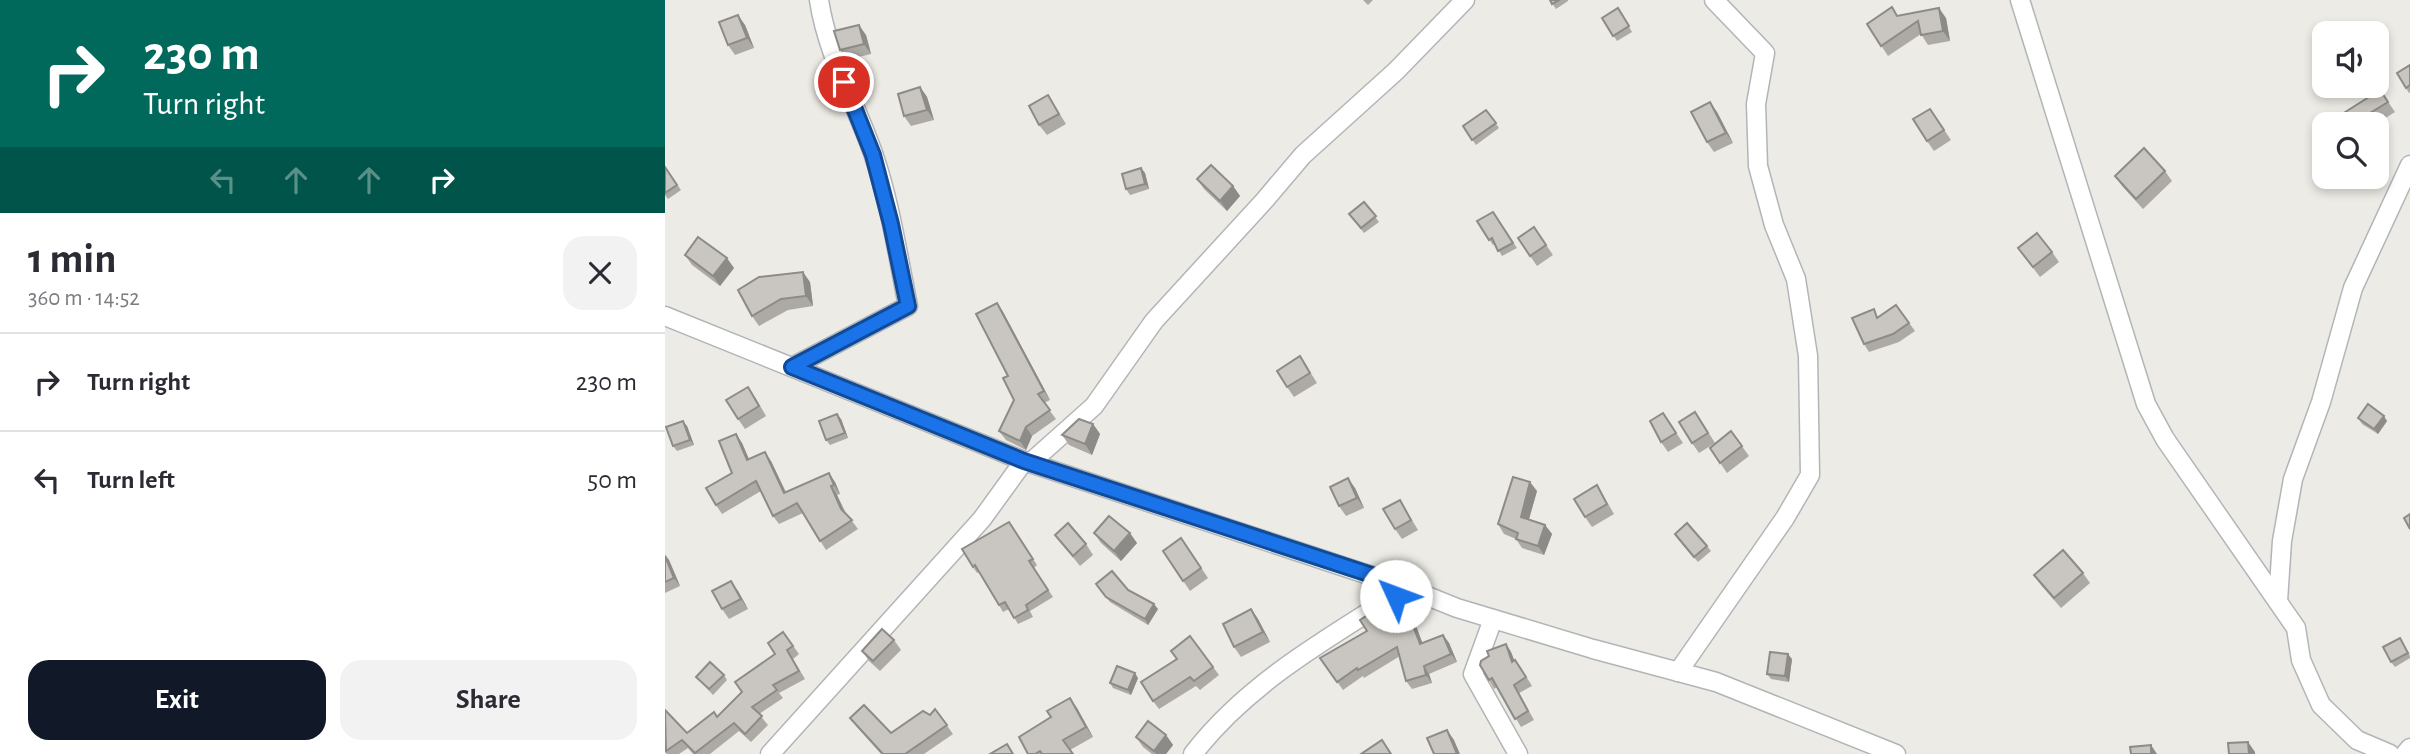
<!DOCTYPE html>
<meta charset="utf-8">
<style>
:root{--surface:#fff;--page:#f2f2f3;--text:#2b2b33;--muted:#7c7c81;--line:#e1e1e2;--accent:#111827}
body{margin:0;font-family:"Alegreya Sans",sans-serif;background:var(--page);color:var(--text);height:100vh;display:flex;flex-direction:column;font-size:26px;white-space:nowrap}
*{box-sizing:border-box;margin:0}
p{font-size:23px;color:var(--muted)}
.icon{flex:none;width:38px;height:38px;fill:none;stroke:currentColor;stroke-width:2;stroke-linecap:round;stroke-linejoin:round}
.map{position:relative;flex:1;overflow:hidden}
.sheet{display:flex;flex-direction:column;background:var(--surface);width:665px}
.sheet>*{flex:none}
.hud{background:#00695c;color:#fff;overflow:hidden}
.tools{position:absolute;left:1647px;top:21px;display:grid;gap:14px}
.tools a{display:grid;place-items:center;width:77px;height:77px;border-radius:14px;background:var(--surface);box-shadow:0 4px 10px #0003;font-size:35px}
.pin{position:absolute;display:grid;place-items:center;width:60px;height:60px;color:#fff;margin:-30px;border:4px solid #fff;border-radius:50%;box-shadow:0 2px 7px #0007}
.me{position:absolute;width:77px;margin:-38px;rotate:313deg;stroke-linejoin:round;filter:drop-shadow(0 0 5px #0008)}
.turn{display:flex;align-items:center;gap:24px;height:147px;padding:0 28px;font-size:32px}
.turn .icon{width:91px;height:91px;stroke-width:2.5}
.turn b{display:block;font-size:49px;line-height:60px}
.lanes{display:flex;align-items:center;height:66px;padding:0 28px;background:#0003;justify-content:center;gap:35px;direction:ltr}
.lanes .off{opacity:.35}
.round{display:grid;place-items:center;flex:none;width:74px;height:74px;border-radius:21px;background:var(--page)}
.head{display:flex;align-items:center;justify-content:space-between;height:119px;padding:0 28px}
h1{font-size:42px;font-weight:600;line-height:52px}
.cta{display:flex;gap:14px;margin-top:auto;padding:14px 28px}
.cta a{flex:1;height:80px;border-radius:21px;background:var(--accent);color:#fff;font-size:28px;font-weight:600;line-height:80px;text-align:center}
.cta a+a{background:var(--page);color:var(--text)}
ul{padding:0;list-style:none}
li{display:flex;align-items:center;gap:21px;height:98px;padding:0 28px;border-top:2px solid var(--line)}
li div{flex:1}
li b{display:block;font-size:26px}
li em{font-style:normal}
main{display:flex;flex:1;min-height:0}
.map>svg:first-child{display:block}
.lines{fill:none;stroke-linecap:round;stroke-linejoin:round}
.street-casing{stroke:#b2b5b8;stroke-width:21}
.street{stroke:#fff;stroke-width:18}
.wall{fill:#adaaa6}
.shaded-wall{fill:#8d8b87}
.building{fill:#c9c6c1;stroke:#8d8b87;stroke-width:2}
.route-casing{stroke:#114b97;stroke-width:18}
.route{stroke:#1a73e8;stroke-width:12}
</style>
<main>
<section class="sheet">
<div class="hud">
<div class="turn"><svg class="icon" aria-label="right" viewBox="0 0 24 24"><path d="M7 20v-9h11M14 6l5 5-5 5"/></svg><div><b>230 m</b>Turn right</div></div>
<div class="lanes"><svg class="icon off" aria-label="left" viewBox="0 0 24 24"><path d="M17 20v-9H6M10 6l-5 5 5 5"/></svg><svg class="icon off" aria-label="ahead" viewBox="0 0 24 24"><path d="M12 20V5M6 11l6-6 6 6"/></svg><svg class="icon off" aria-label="ahead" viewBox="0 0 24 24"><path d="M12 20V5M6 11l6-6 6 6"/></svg><svg class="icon" aria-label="right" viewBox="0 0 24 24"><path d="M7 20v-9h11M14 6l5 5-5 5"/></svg></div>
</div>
<div class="head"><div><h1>1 min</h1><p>360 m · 14:52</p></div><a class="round"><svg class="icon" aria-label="close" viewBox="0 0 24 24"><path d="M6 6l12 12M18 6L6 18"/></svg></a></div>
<ul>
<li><svg class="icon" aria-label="right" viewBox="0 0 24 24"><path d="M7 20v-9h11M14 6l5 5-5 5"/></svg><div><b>Turn right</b></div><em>230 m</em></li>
<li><svg class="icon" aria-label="left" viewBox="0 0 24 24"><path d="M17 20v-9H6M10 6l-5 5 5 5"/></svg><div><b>Turn left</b></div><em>50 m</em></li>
</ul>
<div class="cta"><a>Exit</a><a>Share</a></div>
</section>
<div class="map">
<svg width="1745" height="754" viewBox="0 0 1745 754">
<rect width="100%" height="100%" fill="#edebe5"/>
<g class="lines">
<defs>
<g id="street">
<path d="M1355 0 1481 404 1500 439 1631 628 1636 660 1656 705 1692 740 1725 754"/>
<path d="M0 316 359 461 731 584 733 590 731 595C658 641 581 685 528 754"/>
<path d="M127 367 243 306C233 256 225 202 208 153 190 102 162 54 154 0"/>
<path d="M365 463 429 406 489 321 599 201 638 155 731 71 800 0"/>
<path d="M725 581 792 608 928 649 1051 682 1231 754"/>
<path d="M1613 601 1617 541 1628 479 1656 402 1688 288 1745 165"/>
<path d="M828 619 808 674 853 754"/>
<path d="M1013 672 1120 518 1145 475 1143 356 1131 279 1109 225 1093 166 1091 104 1100 53 1049 0"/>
<path d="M105 754 317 519 359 461"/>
<path d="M1740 754 1745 748"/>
</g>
</defs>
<!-- street casing -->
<use href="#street" class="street-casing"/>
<!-- street -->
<use href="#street" class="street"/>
</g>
<!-- wall -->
<g class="wall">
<path d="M698 0H708L703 5Z"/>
<path d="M885 0H903V1L891 9Z"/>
<path d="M953 8 967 32 952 41 937 18Z"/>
<path d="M1232 16 1281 18 1285 41 1263 45 1256 34 1223 56 1202 24Z"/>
<path d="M80 25 89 48 70 55 63 45Z"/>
<path d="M201 35 206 54 182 60 175 50Z"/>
<path d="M1745 65V92L1744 93 1741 88Z"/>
<path d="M255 87 262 97 269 120 246 126 239 116Z"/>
<path d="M1715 90 1730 112 1711 124H1680Z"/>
<path d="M383 95 401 124 382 135 374 125Z"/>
<path d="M1265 109 1286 140 1269 151 1262 141Z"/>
<path d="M821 110 834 128 811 145 798 126Z"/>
<path d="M1052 112 1068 143 1049 152 1042 142Z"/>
<path d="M0 167 16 190 3 199 0 195Z"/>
<path d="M476 168 480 173 484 189 465 195 461 189Z"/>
<path d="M1500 171 1507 181 1478 209 1457 186 1450 176Z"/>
<path d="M532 179 568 186 575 196 562 211 539 189Z"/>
<path d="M699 202 714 222 699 233 684 214Z"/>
<path d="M828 212 852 248 837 256 830 244 828 245 812 221Z"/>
<path d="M869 227 888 255 872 266 853 238Z"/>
<path d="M1353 248 1387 252 1394 262 1375 277Z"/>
<path d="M20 255 69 268 55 286 27 265Z"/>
<path d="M145 282 148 306 123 310 94 326 87 316Z"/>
<path d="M332 303 338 312 385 400 379 403 391 419 367 436 361 450 341 440 334 431 349 400 343 376Z"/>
<path d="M1231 305 1250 331 1234 342 1204 352 1199 344 1214 317Z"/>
<path d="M635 356 652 383 629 397 622 387Z"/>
<path d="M90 397 101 416 80 429 73 419Z"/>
<path d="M998 413 1018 443 1003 452 996 442Z"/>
<path d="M1693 418 1722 421 1713 434 1697 424Z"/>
<path d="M176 419 183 438 165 445 161 440Z"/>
<path d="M1037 422 1050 443 1034 453 1027 443Z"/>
<path d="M428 424 435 434 427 455 404 445 397 435Z"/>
<path d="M22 426 29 445 12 451 8 446Z"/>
<path d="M1066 431 1084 456 1062 473 1045 448Z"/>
<path d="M71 434 77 443 84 459 106 461 121 492 170 482 175 494 172 495 181 513 193 529 161 550 138 513 114 524 108 516 96 491 57 514 51 505 67 473Z"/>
<path d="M932 485 949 514 927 527 920 517Z"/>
<path d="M690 488 699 508 681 516 674 506Z"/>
<path d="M872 491 864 519 880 525 887 534 879 555 857 548 851 539 839 534 833 524Z"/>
<path d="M735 500 753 530 737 539 730 529Z"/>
<path d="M344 522 372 565 369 568 388 597 365 611 368 617 353 624 344 609 338 612 314 572 312 573 308 567Z"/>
<path d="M429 533 472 543 456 561 436 543Z"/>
<path d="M390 535 421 544 428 555 415 566Z"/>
<path d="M516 538 543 578 525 591 498 551Z"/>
<path d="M1013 539 1042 546 1046 551 1033 562Z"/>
<path d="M0 555 4 560 15 586 0 593Z"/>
<path d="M1418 573 1425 583 1396 608 1376 585 1369 575Z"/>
<path d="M434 589 493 609 483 625 445 602Z"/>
<path d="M73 591 83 609 64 619 57 609Z"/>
<path d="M586 609 593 619 605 642 576 657 569 647Z"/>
<path d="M734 622 751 626 757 643 778 635 784 643 792 662 764 674 767 683 747 689 741 681 735 656 699 678 698 676 678 690 655 658Z"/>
<path d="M118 632 134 654 128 659 140 679 114 693 118 698 94 714 103 725 86 742 74 731 45 754H28L23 748 14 754H2L0 752V710L22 733 52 717 77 692 110 654Z"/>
<path d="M525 636 554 675 535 690 531 686 494 709 488 701Z"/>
<path d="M1735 638 1745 656V658L1730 667 1726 662Z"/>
<path d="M229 640 236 650 215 671 204 661 197 651Z"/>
<path d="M841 644 846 652 849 660 856 668 867 686 854 693 869 720 856 727 832 687 829 689 824 680Z"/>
<path d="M1127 659 1124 682 1106 679 1102 674Z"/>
<path d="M59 675 62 680 48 695 31 677Z"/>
<path d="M473 678 466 695 448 688 445 683Z"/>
<path d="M412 708 428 737 405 750 408 754H363Z"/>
<path d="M270 709 288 734 259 754H216L192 727 185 718 226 733 265 715Z"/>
<path d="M501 735 508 745 501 754H487L478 747 471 737Z"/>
</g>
<!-- shaded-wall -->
<g class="shaded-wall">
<path d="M1274 8 1281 18 1285 41 1278 31Z"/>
<path d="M73 15 80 25 89 48 82 38Z"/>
<path d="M194 25 201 35 206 54 199 44Z"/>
<path d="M255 87 262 97 269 120 262 110Z"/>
<path d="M1045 102 1052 112 1068 143 1061 133Z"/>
<path d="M476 168 480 173 484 189 480 184Z"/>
<path d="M568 186 575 196 562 211 555 201Z"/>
<path d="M62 258 69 268 55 286 48 276Z"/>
<path d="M138 272 145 282 148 306 141 296Z"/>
<path d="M332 303 338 312 385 400 379 391Z"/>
<path d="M172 414 176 419 183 438 180 433Z"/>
<path d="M1719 416 1722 421 1713 434 1709 429Z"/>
<path d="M18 421 22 426 29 445 25 440Z"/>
<path d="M428 424 435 434 427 455 420 444Z"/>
<path d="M361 427 367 436 361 450 355 441Z"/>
<path d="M71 434 77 443 88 469 82 460Z"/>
<path d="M100 452 106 461 125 502 119 493Z"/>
<path d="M164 473 170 482 175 494 169 485Z"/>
<path d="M683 478 690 488 699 508 692 498Z"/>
<path d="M865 482 872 491 862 526 856 517Z"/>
<path d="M166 486 172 495 182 518 176 509Z"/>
<path d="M880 525 887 534 879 555 873 546Z"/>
<path d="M465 533 472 543 456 561 449 551Z"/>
<path d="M0 555 4 560 15 586 9 578Z"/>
<path d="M66 581 73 591 83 609 76 599Z"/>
<path d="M489 604 493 609 483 625 480 619Z"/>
<path d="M586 609 593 619 605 642 598 632Z"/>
<path d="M745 618 751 626 761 652 755 644Z"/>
<path d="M778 635 784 643 792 662 786 654Z"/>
<path d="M841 644 846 652 853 670 847 662Z"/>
<path d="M1123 654 1127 659 1124 682 1120 676Z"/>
<path d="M759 666 764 674 767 683 761 675Z"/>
<path d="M470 673 473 678 466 695 463 690Z"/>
<path d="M405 698 412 708 428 737 421 727Z"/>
<path d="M782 730 789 740 795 754H792Z"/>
<path d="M501 735 508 745 501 754H491L489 751Z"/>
<path d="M1583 742 1590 752V754H1584Z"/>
<path d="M1486 745 1492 754H1486Z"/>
</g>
<!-- building -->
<g class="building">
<path d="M885 0H894L887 4Z"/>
<path d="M1227 7 1232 16 1274 8 1278 31 1256 35 1253 21 1216 46 1202 24Z"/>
<path d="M953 8 964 26 948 36 937 18Z"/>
<path d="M73 15 82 38 63 45 54 22Z"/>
<path d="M194 25 199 44 175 50 169 31Z"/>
<path d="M1745 65V85L1741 88 1732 73Z"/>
<path d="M255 87 262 110 239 116 233 94Z"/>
<path d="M1715 90 1723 102 1687 124H1680L1674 116Z"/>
<path d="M383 95 394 114 374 125 364 106Z"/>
<path d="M1045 102 1061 133 1042 142 1026 112Z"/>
<path d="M1265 109 1279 130 1262 141 1248 119Z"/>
<path d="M821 110 831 123 807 140 798 126Z"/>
<path d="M1479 148 1500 171 1471 199 1450 176Z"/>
<path d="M546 165 568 186 555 201 532 179Z"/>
<path d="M0 167 12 185 0 193Z"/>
<path d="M476 168 480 184 461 189 457 174Z"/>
<path d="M699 202 711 216 696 228 684 214Z"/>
<path d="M828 212 848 243 833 251 827 238 824 240 812 221Z"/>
<path d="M869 227 881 245 865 256 853 238Z"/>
<path d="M1372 233 1387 252 1368 267 1353 248Z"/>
<path d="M33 237 62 258 48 276 20 255Z"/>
<path d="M138 272 141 296 116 299 87 316 73 290 94 277Z"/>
<path d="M332 303 379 391 373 394 385 410 361 427 355 441 334 431 349 400 338 378 343 376 311 314Z"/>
<path d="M1231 305 1244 323 1228 334 1199 344 1187 318 1209 309 1212 318Z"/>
<path d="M635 356 645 373 622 387 612 371Z"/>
<path d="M83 387 94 406 73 419 61 400Z"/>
<path d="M1703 404 1719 416 1709 429 1693 418Z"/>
<path d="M1030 412 1043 433 1027 443 1014 422Z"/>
<path d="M998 413 1011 433 996 442 985 421Z"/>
<path d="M172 414 180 433 161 440 154 421Z"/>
<path d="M414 419 428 424 420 444 397 435Z"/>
<path d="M18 421 25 440 8 446 1 427Z"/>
<path d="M1066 431 1077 446 1055 463 1045 448Z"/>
<path d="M71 434 82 460 100 452 119 493 164 473 169 485 166 486 176 509 187 520 155 541 132 503 108 516 91 481 51 505 41 488 67 473 54 441Z"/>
<path d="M848 477 865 482 856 517 880 525 873 546 851 539 853 533 833 524Z"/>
<path d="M683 478 692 498 674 506 665 487Z"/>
<path d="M932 485 942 504 920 517 909 499Z"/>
<path d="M735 500 746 520 730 529 718 509Z"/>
<path d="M1745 514V529L1739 518Z"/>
<path d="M444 516 465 533 449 551 429 533Z"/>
<path d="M344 522 368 559 364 561 383 590 361 605 363 610 349 618 340 602 334 605 310 565 308 567 297 549Z"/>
<path d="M403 523 421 544 408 556 390 535Z"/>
<path d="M1022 523 1042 546 1029 557 1010 534Z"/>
<path d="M516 538 536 568 518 581 498 551Z"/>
<path d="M1398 550 1418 573 1389 598 1369 575Z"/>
<path d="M0 556 9 578 0 582Z"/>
<path d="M447 571 463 590 489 604 480 619 441 597 431 584Z"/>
<path d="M66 581 76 599 57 609 47 591Z"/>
<path d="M721 603 733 622 745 618 755 644 778 635 786 654 759 666 761 675 741 681 732 647 693 670 692 668 672 682 655 658 702 631 695 620Z"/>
<path d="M586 609 598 632 569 647 558 624Z"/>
<path d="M217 629 229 640 208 661 197 651Z"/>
<path d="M118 632 128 646 122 650 134 671 108 685 112 690 87 707 97 716 80 734 69 723 30 753 17 740 1 751 0 710 22 733 49 712 52 717 77 692 70 682 110 654 103 643Z"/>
<path d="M525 636 548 667 529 681 525 677 488 701 476 682 512 659 506 651Z"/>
<path d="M1735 638 1743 653 1726 662 1718 647Z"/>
<path d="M841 644 847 662 850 660 861 677 849 685 863 711 850 719 827 678 824 680 815 665 816 661 824 656 822 651Z"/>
<path d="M1105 652 1123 654 1120 676 1102 674Z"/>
<path d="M45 662 59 675 44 689 31 677Z"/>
<path d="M452 666 470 673 463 690 445 683Z"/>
<path d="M405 698 421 727 398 740 408 754H377L375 751 370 754H363L354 737 386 717 382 711Z"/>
<path d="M199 705 226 733 258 711 265 715 270 709 282 725 240 754H218L185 718Z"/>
<path d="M483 721 501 735 489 751 471 737Z"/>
<path d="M782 730 792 754H769L762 738Z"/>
<path d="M717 740 726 754H696Z"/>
<path d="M1583 742 1584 754H1564L1563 743Z"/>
<path d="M342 744 348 754H325Z"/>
<path d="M1486 745V754H1466L1465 747Z"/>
</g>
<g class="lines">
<defs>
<path id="route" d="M179 82 208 155 226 224 243 306 127 367 359 461 725 581 731 584 733 590 731 596"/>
</defs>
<!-- route casing -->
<use href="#route" class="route-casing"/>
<!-- route -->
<use href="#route" class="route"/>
</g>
</svg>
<div class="tools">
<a><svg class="icon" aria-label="sound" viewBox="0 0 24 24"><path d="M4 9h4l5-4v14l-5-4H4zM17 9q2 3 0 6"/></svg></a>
<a><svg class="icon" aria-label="search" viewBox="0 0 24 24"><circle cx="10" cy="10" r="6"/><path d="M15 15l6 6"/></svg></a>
</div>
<div class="pin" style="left:179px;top:82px;background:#d93025"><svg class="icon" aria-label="arrive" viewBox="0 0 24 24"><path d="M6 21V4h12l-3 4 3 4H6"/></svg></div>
<svg class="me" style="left:731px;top:596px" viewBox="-20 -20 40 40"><circle r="19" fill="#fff"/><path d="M0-13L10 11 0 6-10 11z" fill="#1a73e8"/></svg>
</div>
</main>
